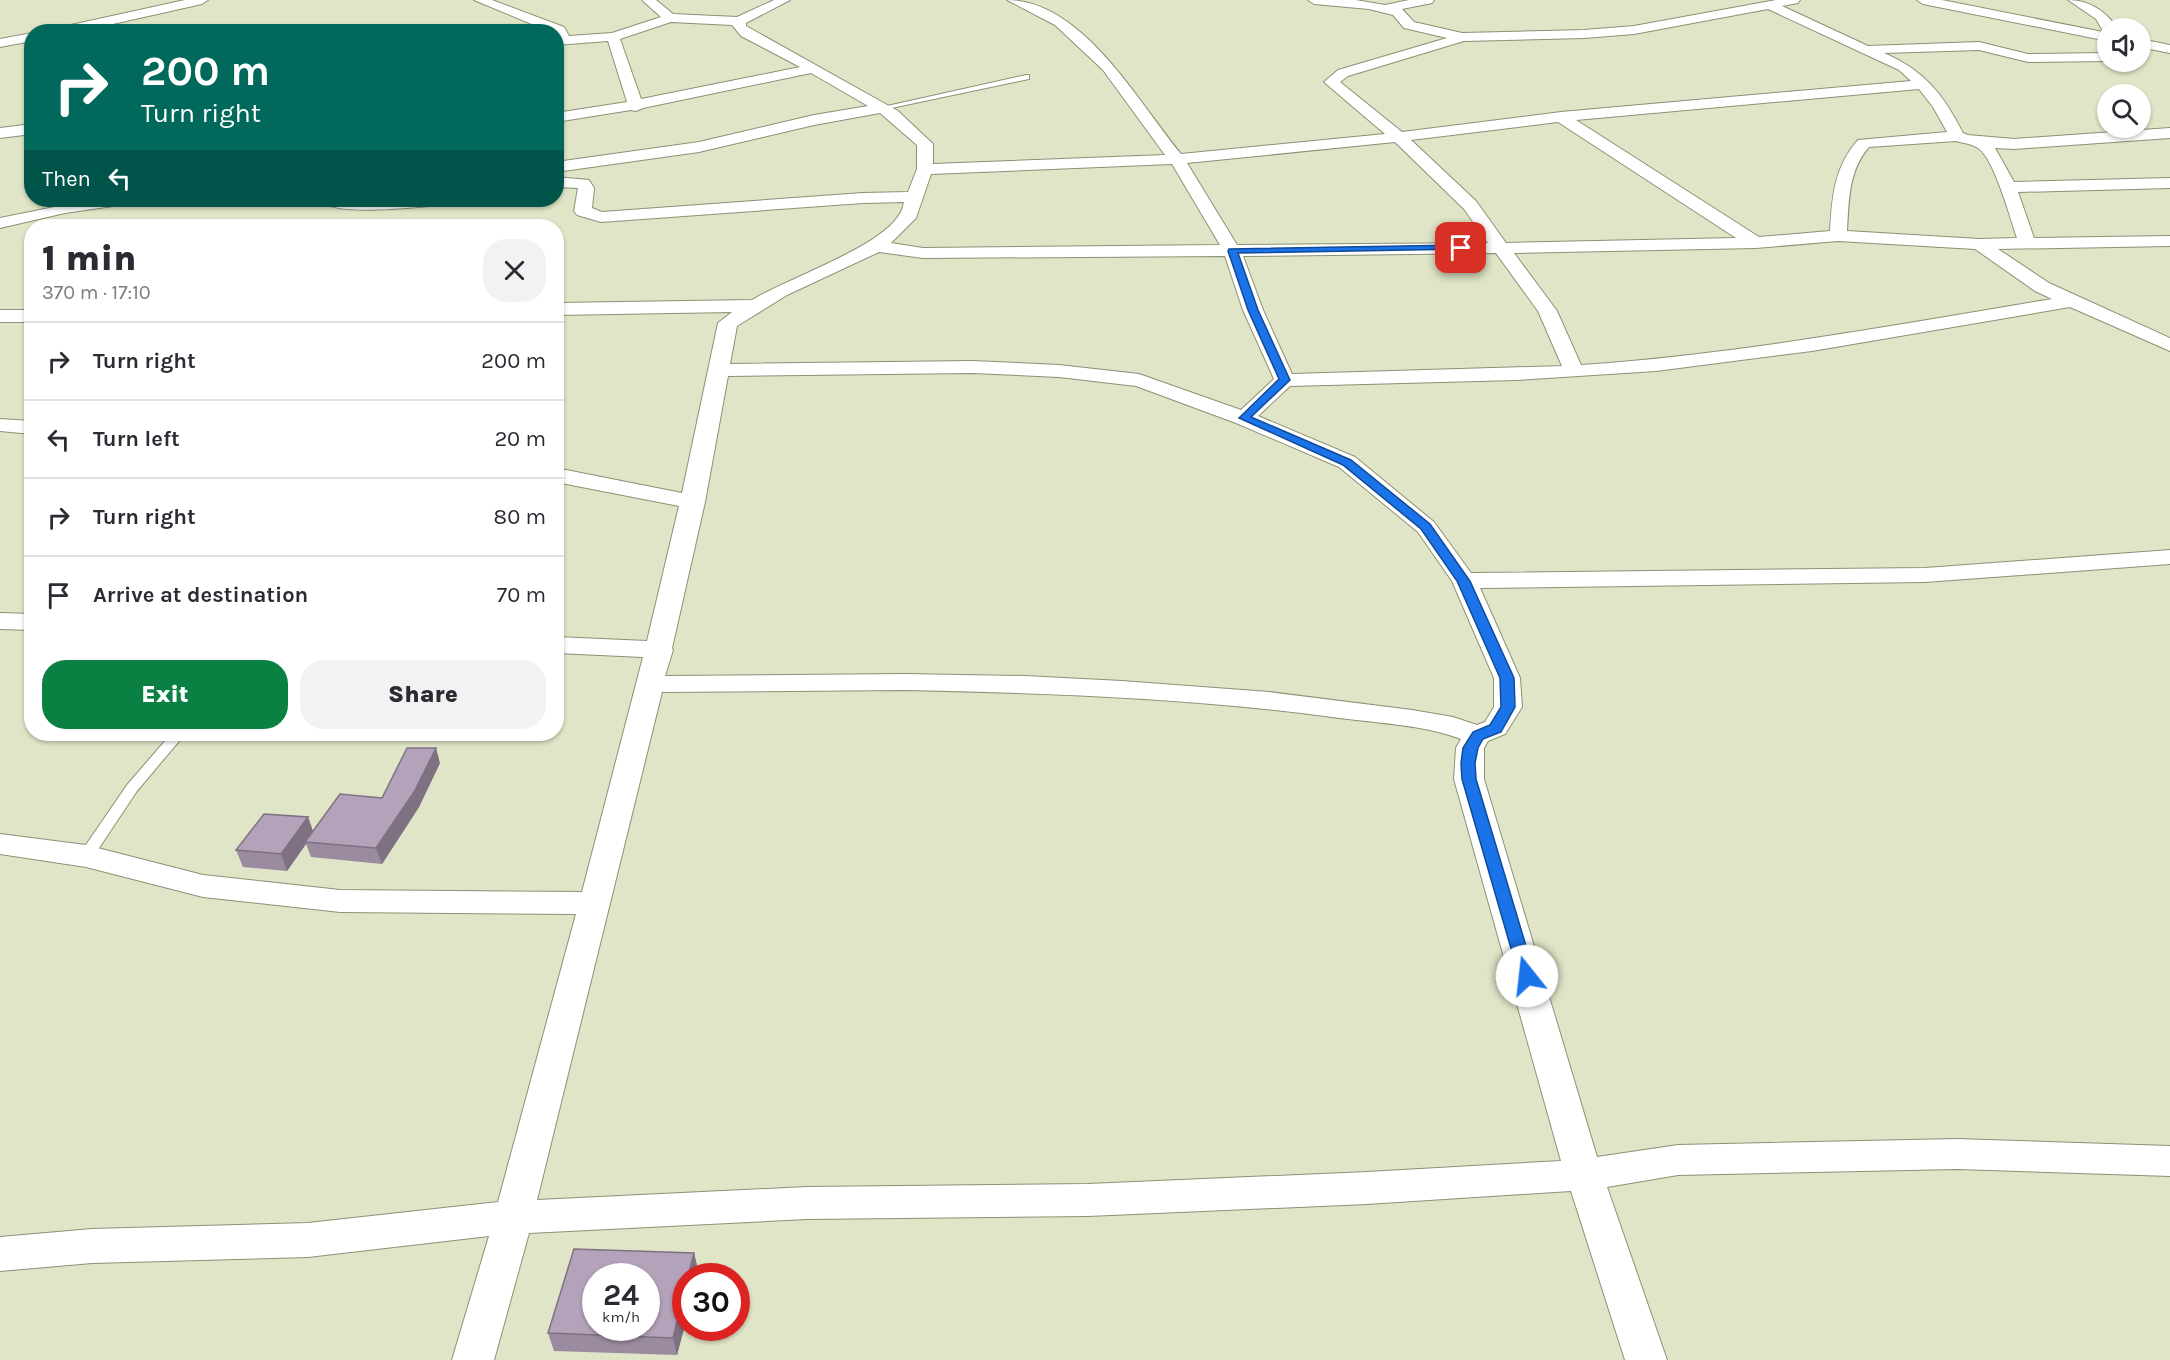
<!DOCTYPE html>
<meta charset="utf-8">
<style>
:root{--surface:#fff;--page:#f2f2f3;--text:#2b2b33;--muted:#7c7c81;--line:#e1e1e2;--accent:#0b8043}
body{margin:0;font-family:Karla,sans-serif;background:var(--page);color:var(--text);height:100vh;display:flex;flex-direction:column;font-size:22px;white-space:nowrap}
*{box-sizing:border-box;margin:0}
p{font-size:20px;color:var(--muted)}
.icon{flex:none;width:33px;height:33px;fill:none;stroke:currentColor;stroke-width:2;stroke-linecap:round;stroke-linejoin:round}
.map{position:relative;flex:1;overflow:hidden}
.sheet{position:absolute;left:24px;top:219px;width:540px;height:522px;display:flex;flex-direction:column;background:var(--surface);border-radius:24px;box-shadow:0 2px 4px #0004}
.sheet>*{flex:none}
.top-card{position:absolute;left:24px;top:24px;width:540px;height:183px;border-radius:24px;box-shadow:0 2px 4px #0004;background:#00695c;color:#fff;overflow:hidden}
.buttons{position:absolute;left:2097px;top:18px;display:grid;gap:12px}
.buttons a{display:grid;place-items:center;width:54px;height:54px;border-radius:50%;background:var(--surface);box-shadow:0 2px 4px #0004;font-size:30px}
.speed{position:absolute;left:582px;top:1263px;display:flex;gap:12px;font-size:30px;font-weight:700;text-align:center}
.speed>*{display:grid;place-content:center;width:78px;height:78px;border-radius:50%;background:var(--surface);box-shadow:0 2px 4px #0004;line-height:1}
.speed small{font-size:15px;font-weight:400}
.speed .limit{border:9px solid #d22;background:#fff;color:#111}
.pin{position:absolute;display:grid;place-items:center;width:51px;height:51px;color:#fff;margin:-26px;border-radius:12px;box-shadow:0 3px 9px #0006}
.me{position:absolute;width:66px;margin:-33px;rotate:344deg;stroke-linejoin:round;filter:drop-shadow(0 0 4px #0008)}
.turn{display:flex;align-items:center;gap:21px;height:126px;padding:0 18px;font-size:27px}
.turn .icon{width:78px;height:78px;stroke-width:2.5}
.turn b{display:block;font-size:42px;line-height:51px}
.then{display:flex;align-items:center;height:57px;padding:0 18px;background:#0003;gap:12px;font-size:22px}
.round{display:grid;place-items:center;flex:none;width:63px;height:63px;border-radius:24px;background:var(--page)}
.head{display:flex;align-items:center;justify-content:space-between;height:102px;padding:0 18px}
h1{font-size:36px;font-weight:800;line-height:45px}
.primary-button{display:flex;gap:12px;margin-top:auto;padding:12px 18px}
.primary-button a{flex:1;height:69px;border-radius:24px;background:var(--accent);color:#fff;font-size:24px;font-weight:800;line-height:69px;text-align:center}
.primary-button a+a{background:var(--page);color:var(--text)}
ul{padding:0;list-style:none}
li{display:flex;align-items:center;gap:18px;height:78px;padding:0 18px;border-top:2px solid var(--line)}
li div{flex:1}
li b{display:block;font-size:22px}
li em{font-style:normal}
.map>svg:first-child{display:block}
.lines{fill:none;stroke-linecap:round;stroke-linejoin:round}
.lane-casing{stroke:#8c9175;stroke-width:2}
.street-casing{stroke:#8c9175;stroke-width:2}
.lane{fill:#fff;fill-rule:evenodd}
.street{fill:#fff;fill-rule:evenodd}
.wall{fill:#9b8ba0}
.shaded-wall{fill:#7e7182}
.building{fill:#b4a2ba;stroke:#7e7182;stroke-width:1.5;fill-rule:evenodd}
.route{fill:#1a73e8;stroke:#114b97;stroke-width:1.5}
</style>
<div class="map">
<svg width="2170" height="1360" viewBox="0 0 2170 1360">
<rect width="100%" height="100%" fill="#e0e5c7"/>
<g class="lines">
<defs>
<g id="lane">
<path d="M1026 75H1029V79L882 110 878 108Z"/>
<path d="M171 734H185L137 791 91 860H81L78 856 81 852 127 785Z"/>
</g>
<g id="street">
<path d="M185 0H208L202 4 77 32H51L57 28Z"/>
<path d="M474 0H492L564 27 569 36 612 33 661 17 642 0H656L673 14 737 17 774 0H790L746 23V26L898 111 933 144V164L1165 155 1103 70 1055 25 1007 0C1082 0 1138 102 1181 154L1385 134 1324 82 1338 70 1447 38 1404 28 1393 15 1369 9 1314 4 1308 0H1356L1385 5 1409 0H1434L1432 3 1402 9 1414 22 1462 33 1584 30 1634 26 1776 0H1800L1798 3 1782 6 1868 46 1979 42 2028 54 2108 53V61L2028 62 1979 50 1884 53C1925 71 1943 94 1963 133L1968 135 2014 139 2170 128V138L2014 149 1995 148 2014 182 2170 178V188L2018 192 2034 238 2170 236V246L1998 249 2049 283 2170 338V351L2070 307 1812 351 1656 371 1517 380 1290 386 1258 416 1355 457 1434 522 1471 573 1925 568 2170 550V564L1925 582 1480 588 1520 678 1522 707 1505 734 1488 741 1484 748V779L1597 1157 1678 1145 1957 1139 2170 1146V1176L1957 1169 1678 1175 1607 1187 1667 1360H1625L1571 1191 1367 1204 1088 1216 807 1219 529 1233 494 1360H452L489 1236 308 1257 92 1263 0 1271V1237L92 1229 308 1223 498 1202 576 914 340 912 203 897 86 867 0 854V834L86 845 203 875 340 890 582 892 643 657 556 653V637L647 641 679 506 556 482V468L682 493 718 323 732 312 556 315V303L752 300C788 278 879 248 899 215 902 212 903 206 904 202L863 203 601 222 577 215 574 211 578 188 556 187V177L589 180 594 188 592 208 602 212 863 193 908 192 917 169V145L880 113 814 125 699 152 556 172V162L699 142 814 115 868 106 811 73 643 108 636 111 631 110 556 122V113L627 102 608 41 556 45V32H551ZM1768 9 1899 70 1911 81 1561 112 1402 132 1340 82 1348 76 1464 41 1584 38 1634 34ZM671 22 732 25 741 36 800 67 641 99 620 39ZM1919 89 1933 107 1947 132 1858 140C1834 167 1832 197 1830 231L1759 237 1576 120ZM1558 122 1736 238 1506 243 1476 201 1411 140ZM1956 141C1963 143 1972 144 1978 148 1994 158 2010 218 2017 238L1979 239 1847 231C1849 201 1848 171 1869 147ZM1395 142 1464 209 1488 243 1237 245 1187 163ZM1172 164 1220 245 923 248 891 243 916 218 931 174ZM1838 241 1975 249 2035 291 2052 299C1896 325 1740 354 1581 365L1557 311 1514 253 1756 248ZM879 252 923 258 1225 256 1243 310 1274 379 1241 410 1139 374 1059 365 972 361 730 364 737 326 787 295ZM1496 253 1538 311 1562 366 1292 374 1263 310 1243 256ZM972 373 1059 377 1136 386 1236 423 1339 467 1418 532 1452 581 1494 678V707L1485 722 1477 725 1453 717 1412 710 1269 692 1122 681 1025 676 905 674 665 676 673 650 672 648 705 502 728 376ZM905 690C1048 693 1190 698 1332 717 1374 723 1421 724 1461 739L1456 748 1454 779 1561 1161 1367 1172 1088 1184 807 1187 537 1200 662 692Z"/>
<path d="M1917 0H1942L2108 33V41L1923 4Z"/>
<path d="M2068 0C2088 0 2103 9 2116 26L2115 28H2108V32L2103 31 2096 19Z"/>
<path d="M32 33V41L0 47V39Z"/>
<path d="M2140 39 2170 45V53L2140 47Z"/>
<path d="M32 124V134L0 138V128Z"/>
<path d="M89 200H128L120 205 65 213 0 228V218Z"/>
<path d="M320 200H447L439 205C418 207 332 217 320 200Z"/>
<rect x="0" y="310" width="32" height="12"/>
<path d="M0 419 32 421V434L0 431Z"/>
<path d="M0 613 32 614V630L0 629Z"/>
</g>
</defs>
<!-- lane casing -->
<use href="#lane" class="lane-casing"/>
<!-- street casing -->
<use href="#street" class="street-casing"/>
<!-- lane -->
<use href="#lane" class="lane"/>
<!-- street -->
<use href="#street" class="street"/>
</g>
<!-- wall -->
<g class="wall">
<path d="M440 763 419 807 382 864 311 857 306 844 287 871 243 867 236 850 308 817 313 832 382 798Z"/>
<path d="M694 1253 698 1270 686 1276V1321L677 1355 554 1351 548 1333Z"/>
</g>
<!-- shaded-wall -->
<g class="shaded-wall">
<path d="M436 748 440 763 419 807 382 864 376 848Z"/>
<path d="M308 817 314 834 305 842 306 844 287 871 281 854Z"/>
<path d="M694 1253 698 1270 696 1276H688Z"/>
<path d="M686 1285V1321L677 1355 673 1338Z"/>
</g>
<!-- building -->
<g class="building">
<path d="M407 748H436L414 792 376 848 305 842 340 794 382 798Z"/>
<path d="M264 814 308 817 281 854 236 850Z"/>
<path d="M574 1249 694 1253 688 1276H686V1285L673 1338 548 1333ZM596 1276H646V1328H596Z"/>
</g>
<!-- route -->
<path class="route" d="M1461 245 1464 246V249L1238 253 1258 310 1290 380 1251 417 1351 460 1430 524 1470 581 1514 678 1515 707 1501 732 1483 739 1478 748 1475 763 1476 779 1535 976 1533 981 1527 983 1521 981 1519 976 1462 779 1461 763 1463 748 1473 732 1490 725 1501 707 1500 678 1457 581 1421 529 1343 465 1239 418 1279 379 1248 310 1228 251 1229 249Z"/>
</svg>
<div class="buttons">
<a><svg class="icon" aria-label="sound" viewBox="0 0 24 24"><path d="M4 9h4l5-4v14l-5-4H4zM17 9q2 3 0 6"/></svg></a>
<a><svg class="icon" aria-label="search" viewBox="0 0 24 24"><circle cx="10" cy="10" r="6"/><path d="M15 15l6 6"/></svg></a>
</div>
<div class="speed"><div>24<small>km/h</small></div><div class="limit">30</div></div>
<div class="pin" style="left:1461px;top:248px;background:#d93025"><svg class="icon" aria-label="arrive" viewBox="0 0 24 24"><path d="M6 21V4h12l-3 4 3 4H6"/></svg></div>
<svg class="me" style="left:1527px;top:976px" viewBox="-20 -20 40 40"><circle r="19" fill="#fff"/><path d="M0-13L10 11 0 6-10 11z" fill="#1a73e8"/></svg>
<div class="top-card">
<div class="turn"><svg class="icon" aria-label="right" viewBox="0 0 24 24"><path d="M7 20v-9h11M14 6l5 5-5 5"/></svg><div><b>200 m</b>Turn right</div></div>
<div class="then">Then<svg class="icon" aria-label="left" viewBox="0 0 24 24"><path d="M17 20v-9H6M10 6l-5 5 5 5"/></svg></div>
</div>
<section class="sheet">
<div class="head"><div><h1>1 min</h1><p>370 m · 17:10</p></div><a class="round"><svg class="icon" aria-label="close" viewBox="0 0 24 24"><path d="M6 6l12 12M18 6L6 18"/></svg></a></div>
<ul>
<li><svg class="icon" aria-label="right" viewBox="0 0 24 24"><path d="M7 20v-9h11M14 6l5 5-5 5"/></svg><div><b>Turn right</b></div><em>200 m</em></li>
<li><svg class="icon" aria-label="left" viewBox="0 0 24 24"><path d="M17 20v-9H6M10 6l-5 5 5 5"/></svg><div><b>Turn left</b></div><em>20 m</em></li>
<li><svg class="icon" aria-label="right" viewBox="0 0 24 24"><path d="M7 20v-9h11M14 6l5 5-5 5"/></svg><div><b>Turn right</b></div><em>80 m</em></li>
<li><svg class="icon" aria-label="arrive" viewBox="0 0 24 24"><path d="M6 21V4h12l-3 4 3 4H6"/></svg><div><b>Arrive at destination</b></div><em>70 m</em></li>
</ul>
<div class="primary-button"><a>Exit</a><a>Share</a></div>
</section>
</div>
